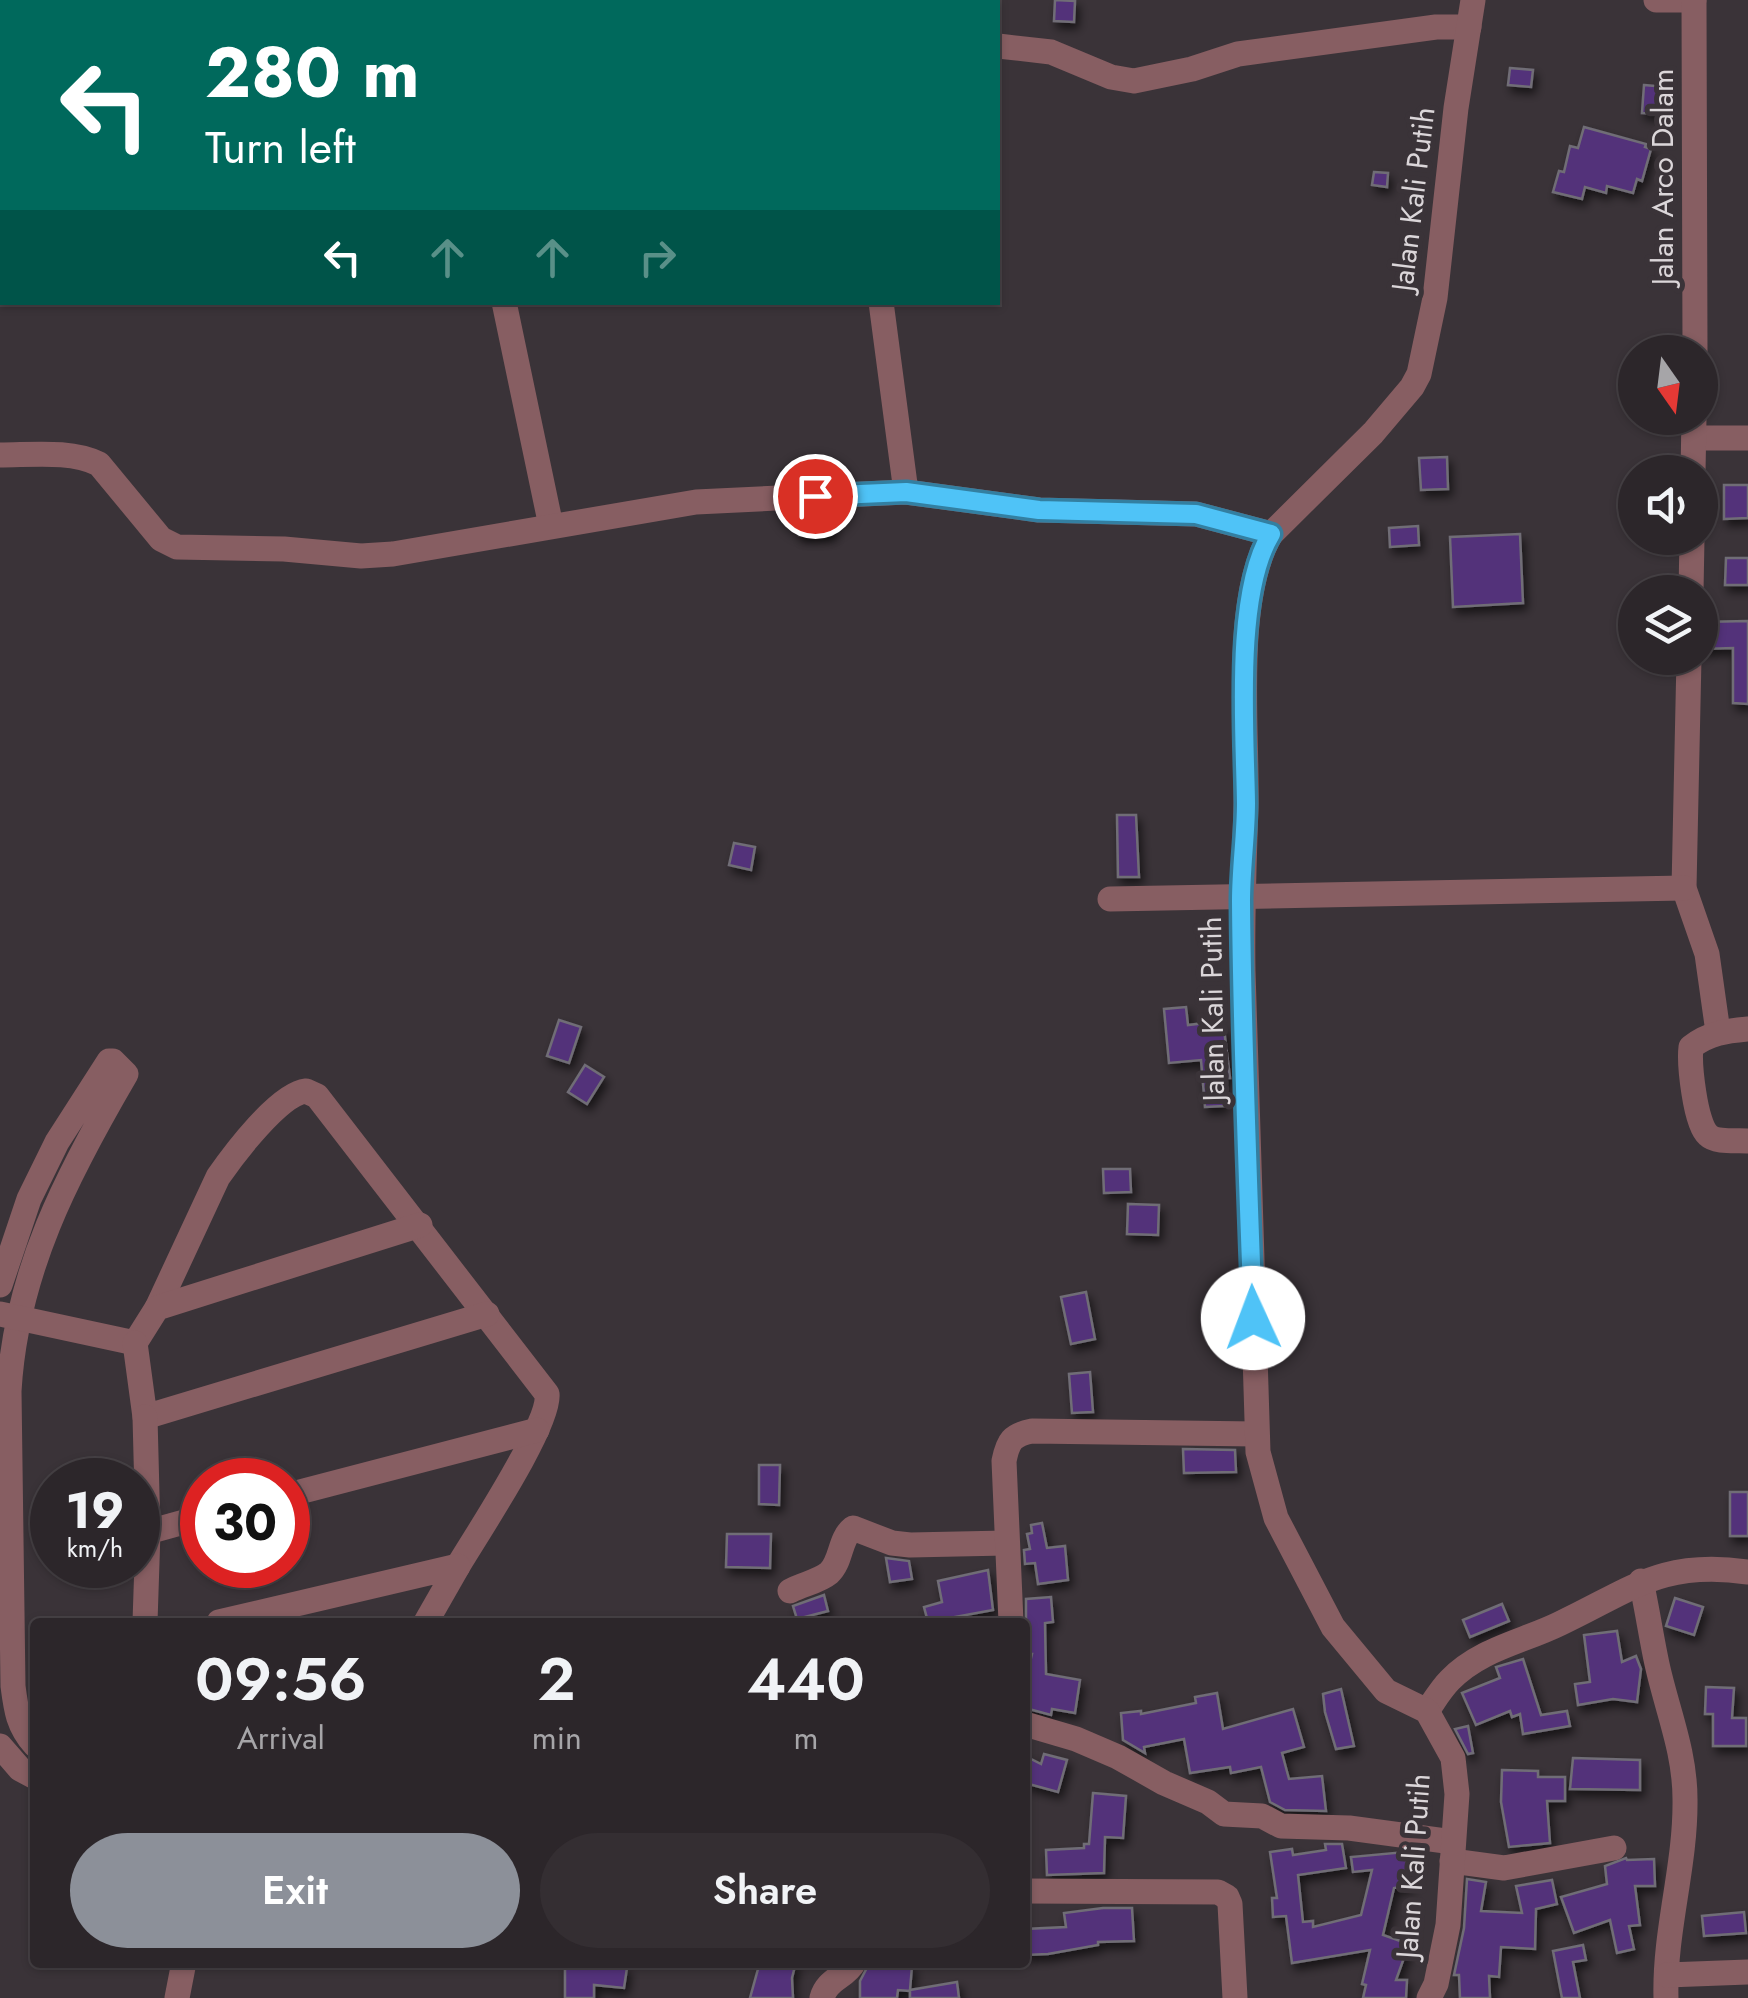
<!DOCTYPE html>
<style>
:root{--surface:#2c262a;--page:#342e32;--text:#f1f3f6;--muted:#a6a5a8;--line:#484347;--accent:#8c9099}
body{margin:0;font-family:Jost,sans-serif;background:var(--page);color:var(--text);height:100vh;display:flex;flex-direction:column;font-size:38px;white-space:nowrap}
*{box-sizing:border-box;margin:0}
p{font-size:32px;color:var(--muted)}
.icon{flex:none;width:55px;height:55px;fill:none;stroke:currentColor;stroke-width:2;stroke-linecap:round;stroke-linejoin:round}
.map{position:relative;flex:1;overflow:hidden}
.panel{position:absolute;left:30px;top:1618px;width:1000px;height:350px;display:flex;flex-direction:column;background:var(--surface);border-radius:10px;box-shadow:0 2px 8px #0004,0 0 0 2px var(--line)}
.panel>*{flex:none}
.hud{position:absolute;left:0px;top:0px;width:1000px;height:305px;box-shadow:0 2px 8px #0004,0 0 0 2px var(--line);background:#00695c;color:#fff;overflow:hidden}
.needle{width:65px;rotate:166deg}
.buttons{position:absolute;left:1618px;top:335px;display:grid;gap:20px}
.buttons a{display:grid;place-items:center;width:100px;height:100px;border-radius:50%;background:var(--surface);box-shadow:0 2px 8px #0004,0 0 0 2px var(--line);font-size:50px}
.speed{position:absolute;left:30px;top:1458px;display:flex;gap:20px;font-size:50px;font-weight:700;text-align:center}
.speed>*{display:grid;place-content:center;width:130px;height:130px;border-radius:50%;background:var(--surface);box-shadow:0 2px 8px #0004,0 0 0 2px var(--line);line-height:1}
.speed small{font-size:25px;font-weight:400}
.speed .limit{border:15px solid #d22;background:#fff;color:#111}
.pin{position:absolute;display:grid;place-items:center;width:85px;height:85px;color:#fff;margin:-42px;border:5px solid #fff;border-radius:50%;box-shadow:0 2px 10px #0007}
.me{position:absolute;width:110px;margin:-55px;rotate:358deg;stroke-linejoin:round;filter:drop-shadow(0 0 8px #0008)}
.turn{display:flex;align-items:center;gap:35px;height:210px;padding:0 40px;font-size:45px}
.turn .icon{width:130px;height:130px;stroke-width:2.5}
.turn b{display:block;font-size:70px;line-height:85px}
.lanes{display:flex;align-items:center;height:95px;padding:0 40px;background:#0003;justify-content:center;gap:50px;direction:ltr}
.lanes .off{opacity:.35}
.eta{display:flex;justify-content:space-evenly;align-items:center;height:170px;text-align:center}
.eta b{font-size:60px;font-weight:600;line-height:70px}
.primary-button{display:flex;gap:20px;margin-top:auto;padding:20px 40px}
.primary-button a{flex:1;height:115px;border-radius:60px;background:var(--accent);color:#fff;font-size:40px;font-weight:600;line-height:115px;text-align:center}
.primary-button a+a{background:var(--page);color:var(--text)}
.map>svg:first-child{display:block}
.building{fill:#53327a;stroke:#706d76;stroke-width:2.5;filter:url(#shadow)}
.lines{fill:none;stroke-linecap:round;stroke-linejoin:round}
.minor{stroke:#875e62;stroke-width:25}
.route-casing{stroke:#337fa1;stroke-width:25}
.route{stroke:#4fc3f7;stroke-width:18}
.labels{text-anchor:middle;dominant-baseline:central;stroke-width:10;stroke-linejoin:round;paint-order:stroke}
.street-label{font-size:30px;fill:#dbd6d9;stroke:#3a3338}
</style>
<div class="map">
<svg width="1748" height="1998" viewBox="0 0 1748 1998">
<defs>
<filter id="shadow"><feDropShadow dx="3.5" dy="6" stdDeviation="5" flood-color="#0009"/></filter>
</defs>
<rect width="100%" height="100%" fill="#3a3338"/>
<!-- building -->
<g class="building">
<path d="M1055 0 1075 1 1074 22 1054 21Z"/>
<path d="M1510 68 1533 70 1531 87 1508 85Z"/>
<path d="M1644 85 1666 87 1665 114 1642 113Z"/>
<path d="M1584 127 1646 144 1645 147 1651 149 1642 181 1637 179 1633 193 1607 186 1606 193 1585 187 1582 199 1553 192 1559 171 1564 172 1570 146 1578 148Z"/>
<path d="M1374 172 1388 173 1387 187 1372 185Z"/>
<path d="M1447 457 1448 489 1421 490 1419 458Z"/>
<path d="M1724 485H1748V518L1724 519Z"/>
<path d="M830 512 832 534 799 535 798 513Z"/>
<path d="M1418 526 1419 545 1390 547 1389 528Z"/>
<path d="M1520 534 1523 603 1453 607 1450 537Z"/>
<path d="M1726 558H1748V585H1725Z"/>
<path d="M1748 621V704L1733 703V648L1702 649 1700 622Z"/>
<path d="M1117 815H1136L1139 877H1118Z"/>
<path d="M734 843 755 847 751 870 729 865Z"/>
<path d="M1186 1007 1188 1025 1214 1022 1215 1030 1224 1029 1230 1078H1223L1224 1106 1205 1107 1201 1060 1169 1063 1164 1009Z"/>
<path d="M559 1020 581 1027 569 1063 547 1056Z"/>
<path d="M585 1065 604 1077 587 1104 568 1092Z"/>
<path d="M1103 1169H1130L1131 1192 1104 1193Z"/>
<path d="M1128 1204 1159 1205 1158 1235 1127 1234Z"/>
<path d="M1086 1292 1095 1339 1071 1344 1061 1297Z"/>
<path d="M1090 1372 1093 1412 1072 1413 1069 1374Z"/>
<path d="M1183 1449 1235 1450 1236 1472 1184 1473Z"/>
<path d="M759 1465H780L779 1505 759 1504Z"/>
<rect x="1730" y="1492" width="18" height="44"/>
<path d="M1042 1523 1047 1548 1065 1546 1068 1580 1038 1584 1035 1563 1025 1564 1024 1550 1030 1549 1027 1534 1032 1533 1031 1525Z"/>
<path d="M727 1534H771L770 1568 726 1567Z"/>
<path d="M886 1558 909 1561 912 1579 890 1582Z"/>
<path d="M988 1570 993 1610 928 1622 924 1607 942 1602 938 1581Z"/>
<path d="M824 1595 828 1611 797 1619 793 1606Z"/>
<path d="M1051 1597 1053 1622 1045 1623 1046 1674 1080 1680 1075 1713 1052 1709 1051 1715 1025 1708V1683L1032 1654H1026V1599Z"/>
<path d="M1675 1598 1703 1607 1694 1635 1666 1626Z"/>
<path d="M1502 1604 1509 1621 1470 1637 1463 1620Z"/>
<path d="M1617 1631 1622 1662 1636 1656 1641 1669 1637 1702 1613 1699 1578 1705 1575 1684 1590 1682 1584 1635Z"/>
<path d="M1523 1659 1541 1715 1567 1711 1570 1726 1523 1734 1520 1714 1512 1717 1510 1711 1476 1725 1462 1693 1500 1678 1496 1667Z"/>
<path d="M1706 1687 1734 1688 1732 1718H1746V1746H1713V1714H1705Z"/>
<path d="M1341 1689 1354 1746 1336 1749 1325 1712 1323 1694Z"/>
<path d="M1217 1693 1223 1729 1293 1709 1304 1747 1282 1753 1289 1779 1322 1776 1326 1811 1285 1810 1270 1802 1261 1767 1231 1773 1230 1767 1190 1773 1184 1739 1144 1747 1145 1753 1123 1740 1121 1713 1141 1711V1714L1196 1703 1195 1697Z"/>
<path d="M1468 1726 1473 1753 1468 1754 1455 1729Z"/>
<path d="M1044 1754 1067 1760 1058 1792 1025 1783V1756L1041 1764Z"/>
<path d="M1573 1758 1640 1760V1790L1570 1789Z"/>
<path d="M1502 1770 1538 1771V1777H1565V1801H1547L1550 1843 1509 1847 1501 1802Z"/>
<path d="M1093 1793 1126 1796 1123 1838 1105 1837 1104 1873 1047 1875 1046 1850 1084 1848V1844H1089Z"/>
<path d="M1325 1844H1342L1346 1868 1298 1875 1303 1922 1313 1921V1927L1361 1915 1372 1870 1353 1872 1351 1857 1405 1852 1411 1885 1394 1888 1383 1935 1409 1944 1396 1980H1407L1406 1998H1363L1366 1985 1362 1984 1370 1950 1292 1963 1286 1916 1273 1917 1272 1898H1277L1270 1852 1292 1849 1293 1855 1326 1850Z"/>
<path d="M1626 1858 1627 1860 1654 1859 1655 1886H1635L1640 1925 1629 1926 1634 1949 1617 1953 1610 1920 1574 1933 1561 1897 1607 1884 1605 1866Z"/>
<path d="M1467 1879 1486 1882 1481 1911 1522 1913 1516 1886 1552 1880 1557 1904 1536 1909 1535 1949 1501 1947 1499 1977 1489 1976 1490 1998H1460L1459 1975H1454L1464 1928Z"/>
<path d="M1103 1908H1132L1134 1941 1098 1942V1945L1048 1954 1025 1955V1929L1066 1927 1064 1913Z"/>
<path d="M1744 1912 1746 1933 1704 1936 1702 1916Z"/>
<path d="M1583 1945 1586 1960 1573 1962 1580 1998H1562L1553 1951Z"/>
<path d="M565 1962H595L627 1968 624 1988 594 1985V1998H565Z"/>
<path d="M760 1962H796L792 1978 793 1998H750Z"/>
<path d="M870 1962 912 1966 910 1990 957 1982 959 1998H910V1991L898 1990 897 1998H860V1981Z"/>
</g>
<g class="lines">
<!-- minor -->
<g class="minor">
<path d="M1656 0H1694"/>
<path d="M1694 1 1695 352"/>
<path d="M472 2V0"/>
<path d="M870 2V0"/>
<path d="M998 46 1051 52 1111 77 1134 81 1192 69 1238 54 1436 27H1469"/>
<path d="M504 302 551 526"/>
<path d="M881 302 906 492"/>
<path d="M1694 438H1748"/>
<path d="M0 455C32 455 71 450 99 464L161 539 177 547 284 549 361 556 393 554 696 502 906 492 1039 510 1196 514 1271 534"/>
<path d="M1693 472 1694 418"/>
<path d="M1691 592 1692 538"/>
<path d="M1689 658 1684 888 1707 954 1718 1032"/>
<path d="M1110 899 1684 888"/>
<path d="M1748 1029C1726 1031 1709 1033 1691 1047 1689 1063 1695 1124 1708 1135 1716 1143 1737 1140 1748 1141"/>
<path d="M0 1285 29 1199 57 1142 109 1061H113L126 1074C67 1175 16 1272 9 1391L13 1686C16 1710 18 1726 35 1745"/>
<path d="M157 1308 218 1177C234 1154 279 1094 306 1091L317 1096 547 1394C551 1423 477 1534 458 1566"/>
<path d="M0 1314 135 1343 157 1308 420 1225"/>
<path d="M135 1343 145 1417 487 1314"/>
<path d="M145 1417 148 1532 202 1517"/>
<path d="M288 1495 537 1430"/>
<path d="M1641 1581C1647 1608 1651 1636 1657 1664 1667 1710 1685 1751 1685 1799 1686 1866 1664 1931 1666 1998"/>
<path d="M790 1591C802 1584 818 1582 829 1573 842 1561 839 1539 853 1528L892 1543 910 1545 1006 1543"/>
<path d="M145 1622 148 1532"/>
<path d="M219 1622 458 1566 426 1622"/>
<path d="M1011 1622 1004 1461C1008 1441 1012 1435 1032 1431L1256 1434"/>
<path d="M1427 1711C1434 1701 1441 1689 1450 1680 1480 1649 1522 1642 1559 1624 1633 1589 1661 1560 1748 1572"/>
<path d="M1025 1724 1076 1739 1118 1757 1164 1783 1208 1802 1224 1814 1262 1816 1281 1826 1349 1828 1453 1842"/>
<path d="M0 1746 20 1769 35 1777"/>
<path d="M1452 1861 1504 1868 1614 1848"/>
<path d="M1025 1891 1218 1892 1227 1897 1230 1904 1235 1998"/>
<path d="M1667 1975 1748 1972"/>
<path d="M177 1998 184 1962"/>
<path d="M822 1998C827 1979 845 1978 854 1962"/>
<path d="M1429 1998 1436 1984 1448 1925 1457 1794 1453 1758 1427 1711 1386 1691 1333 1627 1276 1518 1258 1452 1243 971C1242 916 1244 863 1246 808 1248 732 1232 600 1271 534L1373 433 1412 387 1419 374 1435 298 1456 108 1473 0"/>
</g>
</g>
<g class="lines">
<defs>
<path id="route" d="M815 496 906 492 1039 510 1196 514 1271 534C1234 594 1245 731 1246 803 1246 835 1241 868 1241 901 1242 1040 1248 1179 1253 1318"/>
</defs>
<!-- route casing -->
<use href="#route" class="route-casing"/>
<!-- route -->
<use href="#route" class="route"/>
</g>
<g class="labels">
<!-- street labels -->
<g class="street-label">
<text transform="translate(1662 177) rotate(-90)">Jalan Arco Dalam</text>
<text transform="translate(1413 199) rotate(-83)">Jalan Kali Putih</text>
<text transform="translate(1212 1009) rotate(-91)">Jalan Kali Putih</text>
<text transform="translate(1413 1866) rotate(-86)">Jalan Kali Putih</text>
</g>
</g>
</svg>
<div class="buttons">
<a><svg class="needle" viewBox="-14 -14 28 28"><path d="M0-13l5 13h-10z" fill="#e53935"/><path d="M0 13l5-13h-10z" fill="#a6a5a8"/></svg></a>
<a><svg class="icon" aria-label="sound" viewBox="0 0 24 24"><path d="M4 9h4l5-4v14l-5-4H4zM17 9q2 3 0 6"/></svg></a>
<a><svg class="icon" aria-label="layers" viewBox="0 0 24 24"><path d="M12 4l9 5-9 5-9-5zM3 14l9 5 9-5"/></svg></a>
</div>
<div class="speed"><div>19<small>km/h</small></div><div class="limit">30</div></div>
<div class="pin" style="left:815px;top:496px;background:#d93025"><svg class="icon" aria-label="arrive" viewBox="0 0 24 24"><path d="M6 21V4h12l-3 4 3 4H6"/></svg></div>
<svg class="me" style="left:1253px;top:1318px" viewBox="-20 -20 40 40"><circle r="19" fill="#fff"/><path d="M0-13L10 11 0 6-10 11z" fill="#4fc3f7"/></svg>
<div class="hud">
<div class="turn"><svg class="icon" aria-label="left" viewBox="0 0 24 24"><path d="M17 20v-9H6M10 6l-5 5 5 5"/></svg><div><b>280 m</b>Turn left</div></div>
<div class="lanes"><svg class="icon" aria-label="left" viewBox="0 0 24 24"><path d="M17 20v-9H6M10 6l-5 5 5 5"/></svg><svg class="icon off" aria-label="ahead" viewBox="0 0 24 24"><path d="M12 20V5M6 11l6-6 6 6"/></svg><svg class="icon off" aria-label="ahead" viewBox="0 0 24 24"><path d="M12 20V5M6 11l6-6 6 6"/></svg><svg class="icon off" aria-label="right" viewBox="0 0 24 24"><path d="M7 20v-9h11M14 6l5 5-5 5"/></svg></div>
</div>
<section class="panel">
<div class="eta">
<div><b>09:56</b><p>Arrival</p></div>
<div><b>2</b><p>min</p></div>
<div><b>440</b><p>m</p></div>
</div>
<div class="primary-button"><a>Exit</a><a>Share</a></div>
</section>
</div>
